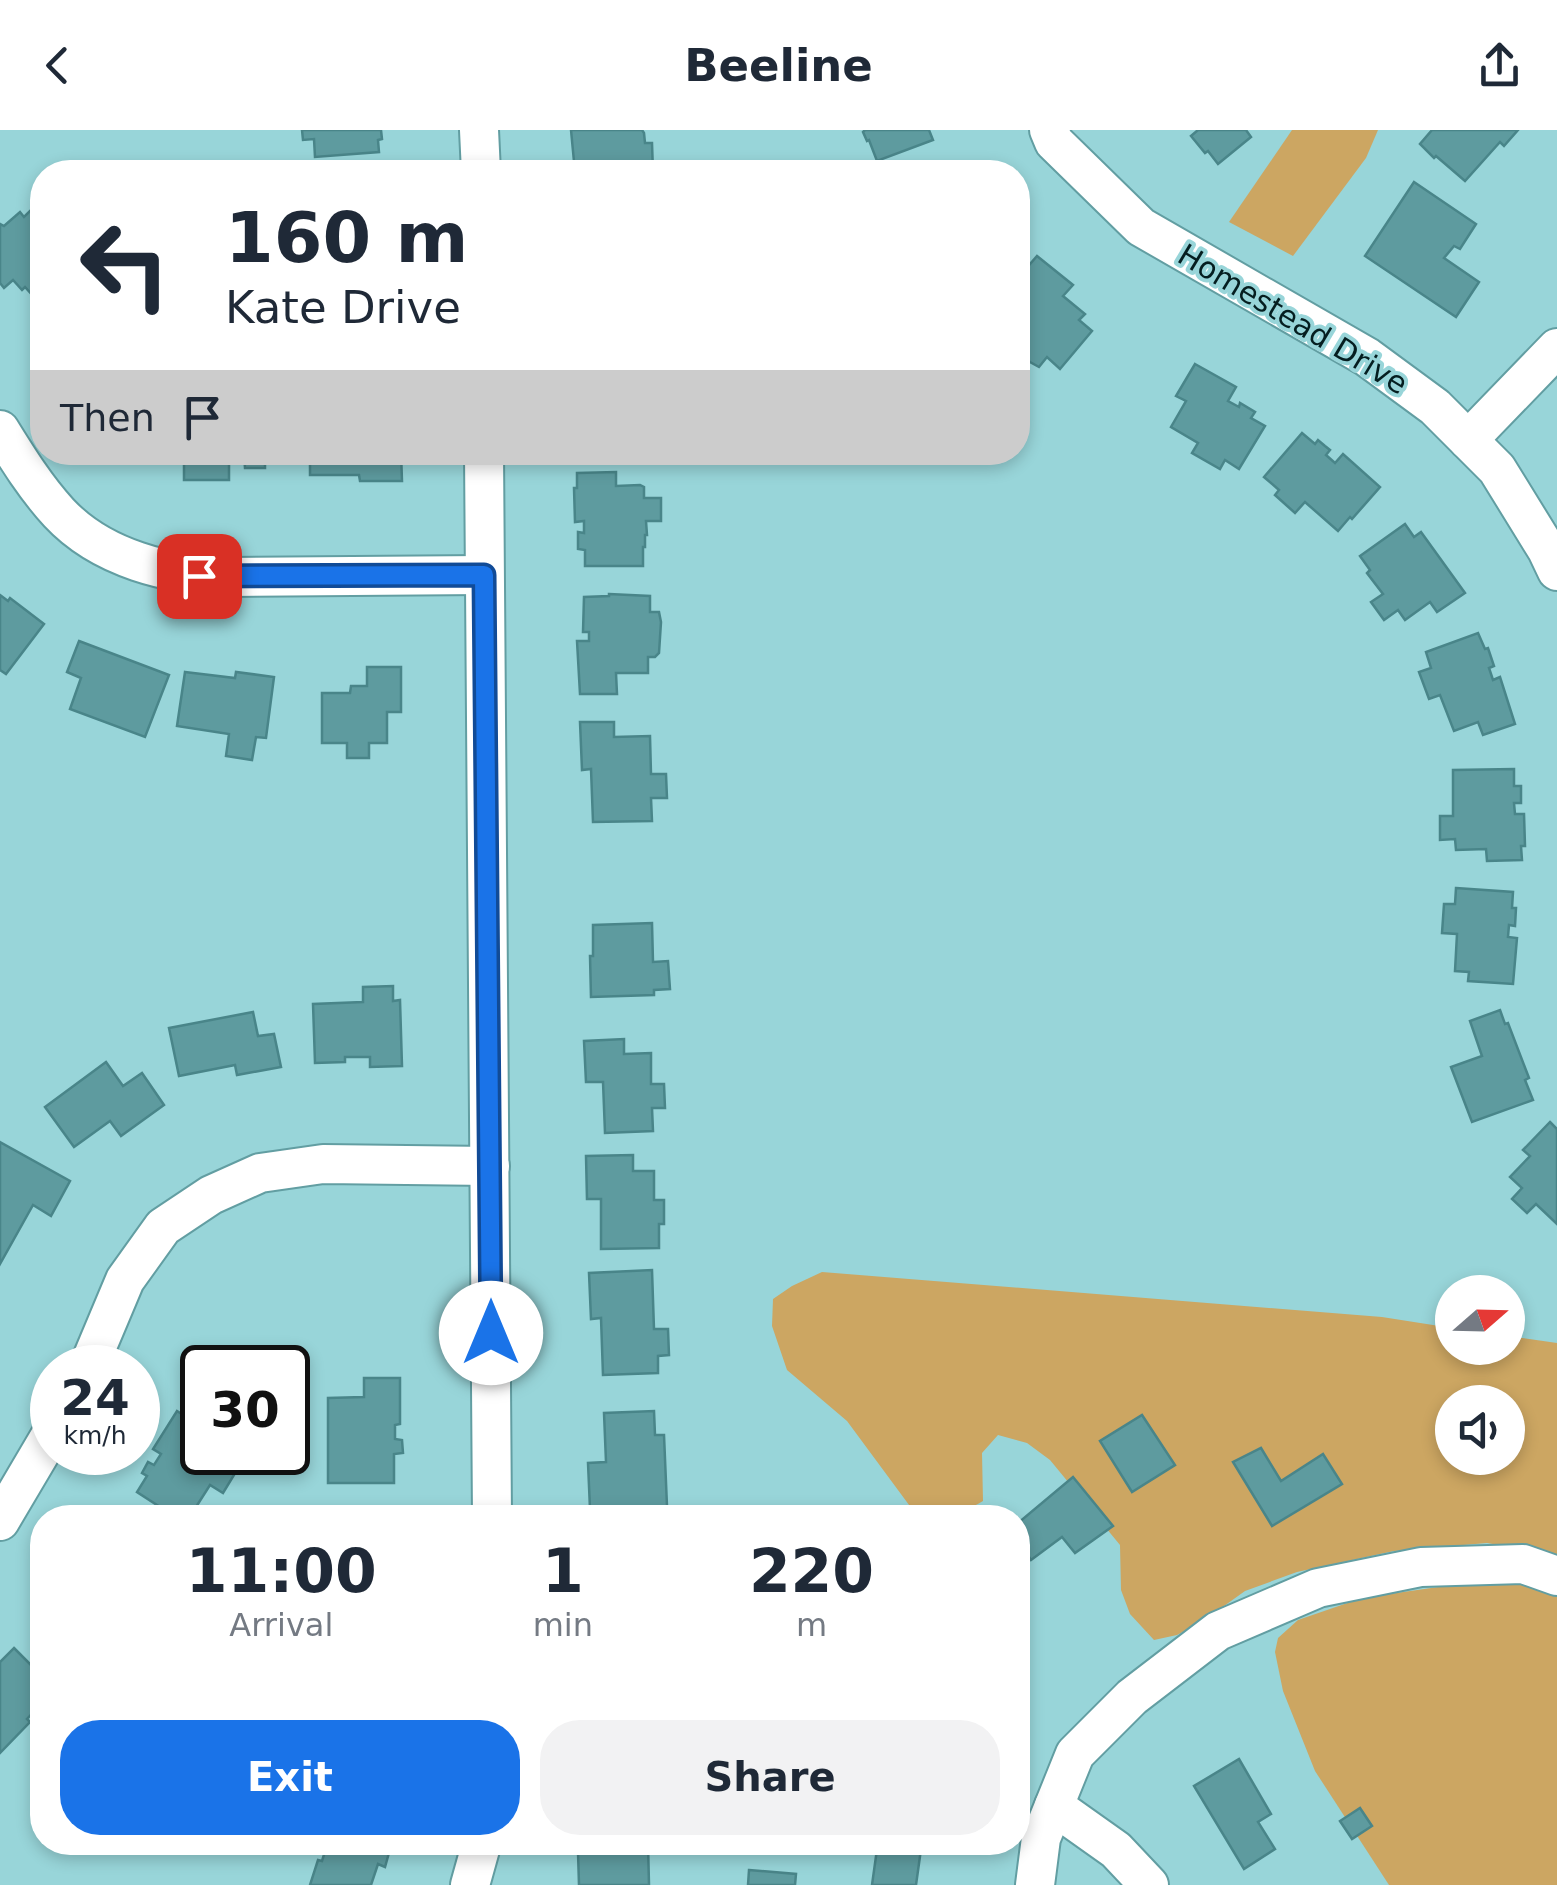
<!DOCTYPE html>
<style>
:root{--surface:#fff;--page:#f2f2f3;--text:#1f2937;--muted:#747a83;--accent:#1a73e8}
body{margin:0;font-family:"DejaVu Sans",sans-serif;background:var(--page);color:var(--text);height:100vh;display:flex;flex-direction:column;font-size:38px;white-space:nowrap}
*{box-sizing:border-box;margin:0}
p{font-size:32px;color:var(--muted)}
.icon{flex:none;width:55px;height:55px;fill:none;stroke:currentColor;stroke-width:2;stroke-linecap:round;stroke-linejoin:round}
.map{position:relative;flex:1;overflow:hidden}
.sheet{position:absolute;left:30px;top:1375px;width:1000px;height:350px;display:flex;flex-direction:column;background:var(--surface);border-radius:40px;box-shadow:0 5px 15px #0003}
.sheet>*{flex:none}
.banner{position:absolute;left:30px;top:30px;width:1000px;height:305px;border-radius:40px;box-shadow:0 5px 15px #0003;background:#fff;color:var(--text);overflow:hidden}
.needle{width:65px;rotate:70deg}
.controls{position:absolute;left:1435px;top:1145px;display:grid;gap:20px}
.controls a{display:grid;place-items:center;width:90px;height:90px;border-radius:50%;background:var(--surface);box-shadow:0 5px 15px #0003;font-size:50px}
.speed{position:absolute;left:30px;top:1215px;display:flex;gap:20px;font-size:50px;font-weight:700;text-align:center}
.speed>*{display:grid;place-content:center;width:130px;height:130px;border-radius:50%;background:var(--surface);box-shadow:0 5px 15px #0003;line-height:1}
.speed small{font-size:25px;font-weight:400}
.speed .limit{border:5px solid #111;border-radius:15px;background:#fff;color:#111}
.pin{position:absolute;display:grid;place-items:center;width:85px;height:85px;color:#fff;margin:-42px;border-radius:20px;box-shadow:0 5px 15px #0006}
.me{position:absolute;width:110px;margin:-55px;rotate:0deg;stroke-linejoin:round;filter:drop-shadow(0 0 8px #0008)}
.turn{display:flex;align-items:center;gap:35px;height:210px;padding:0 30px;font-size:45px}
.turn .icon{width:130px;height:130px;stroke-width:2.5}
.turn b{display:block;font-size:70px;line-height:85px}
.then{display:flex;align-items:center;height:95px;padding:0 30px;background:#0003;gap:20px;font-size:38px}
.eta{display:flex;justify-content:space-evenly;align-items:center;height:170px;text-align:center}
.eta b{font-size:60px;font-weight:800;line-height:70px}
.button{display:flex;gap:20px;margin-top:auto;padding:20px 30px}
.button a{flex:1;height:115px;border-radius:40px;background:var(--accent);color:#fff;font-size:40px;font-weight:800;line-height:115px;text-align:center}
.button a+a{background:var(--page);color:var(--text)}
header{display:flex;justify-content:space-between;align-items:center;height:130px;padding:0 30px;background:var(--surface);font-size:45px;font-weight:800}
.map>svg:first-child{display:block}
.green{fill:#cca662;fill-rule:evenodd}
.building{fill:#5e9b9f;stroke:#498589;stroke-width:2.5}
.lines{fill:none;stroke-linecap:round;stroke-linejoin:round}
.street-casing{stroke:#629ea2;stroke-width:42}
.street{stroke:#fff;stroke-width:38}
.route-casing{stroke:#114b97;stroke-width:25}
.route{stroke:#1a73e8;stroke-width:18}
.labels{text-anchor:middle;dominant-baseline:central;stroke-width:8;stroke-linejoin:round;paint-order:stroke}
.street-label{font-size:30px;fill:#051e20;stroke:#98d5d9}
</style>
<header><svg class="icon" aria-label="back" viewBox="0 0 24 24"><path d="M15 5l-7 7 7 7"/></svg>Beeline<svg class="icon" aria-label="share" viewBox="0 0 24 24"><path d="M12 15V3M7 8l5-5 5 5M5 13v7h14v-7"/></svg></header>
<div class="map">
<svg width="1557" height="1755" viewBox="0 0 1557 1755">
<rect width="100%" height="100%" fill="#98d5d9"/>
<!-- green -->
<g class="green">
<path d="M1292 0H1378L1366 28 1293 126 1229 92Z"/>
<path d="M822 1142 1382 1187 1452 1198V1218H1508V1206L1557 1213V1425L1487 1413 1394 1421 1297 1442 1245 1461 1203 1491 1177 1505 1154 1510 1130 1484 1121 1460 1120 1415 1050 1330 1027 1313 998 1305 982 1323 983 1371C956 1387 942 1385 912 1379L847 1291 787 1240 772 1196 773 1169 792 1156ZM1452 1272H1508V1328H1452Z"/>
<path d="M1515 1452 1557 1463V1755H1389L1315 1641 1283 1561 1275 1522 1278 1508 1298 1490 1362 1468 1452 1455Z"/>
</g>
<!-- building -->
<g class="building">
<path d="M302 0H381L382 9 378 10 379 22 315 27 314 9 303 10Z"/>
<path d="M571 0H642L644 3 645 13H652L653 42H575Z"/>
<path d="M865 0H929L933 10 877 31 869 10 867 11 863 2Z"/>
<path d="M1198 0H1246L1251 7 1218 34 1208 21 1205 23 1191 6Z"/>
<path d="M1432 0H1518L1504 16 1500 12 1465 51 1436 26 1434 28 1420 14Z"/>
<path d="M1414 52 1476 94 1460 119 1454 116 1444 128 1479 152 1456 187 1365 126Z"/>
<path d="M37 74 42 80V165L38 169 36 166 35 168 25 157 22 160 13 150 4 158 0 153V94L4 96 20 82 24 87Z"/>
<path d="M1037 126 1073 155 1063 166 1085 184 1079 190 1092 201 1060 239 1047 227 1039 237 1030 232 1018 219V212L1022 207 1018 202V148Z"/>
<path d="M1195 234 1236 257 1228 271 1239 277 1240 273 1255 282 1251 288 1265 296 1239 339 1225 330 1220 339 1192 323 1198 313 1171 297 1186 271 1176 266Z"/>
<path d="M1302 303 1315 314 1318 310 1325 316 1330 320 1326 325 1335 333 1343 324 1380 357 1352 389 1350 387 1338 401 1305 372 1295 383 1275 365 1279 360 1264 347Z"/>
<path d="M184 322H282V327H265V338H245L244 324H229V350H184Z"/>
<path d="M310 322H401L402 351H360L359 345H310Z"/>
<path d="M616 342V356L640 355 644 357V368H661V391H646L647 405H645V417H643V436H585V420L578 419V402L584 403V391L575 392 574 358H577V343Z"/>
<path d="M1405 394 1414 407 1421 402 1465 463 1437 482 1430 472 1405 490 1398 480 1384 490 1371 472 1383 464 1367 443 1370 440 1360 426Z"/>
<path d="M609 464 650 466V482H659L661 492 659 523 655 527H648V543H616L617 564H580L577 511H589V502H583L584 467 609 466Z"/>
<path d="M0 465 8 471 10 468 44 494 6 544 0 540Z"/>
<path d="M1478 503 1485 519 1488 518 1494 536 1489 538 1493 550 1500 547 1515 594 1483 605 1478 592 1454 601 1440 565 1429 569 1419 542 1431 538 1426 522Z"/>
<path d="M79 511 169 545 145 607 70 579 81 548 67 542Z"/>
<path d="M367 537H401V582H387V613H369V628H347V613H322V563H350L351 556H367Z"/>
<path d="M185 542 235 548 236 542 274 547 266 608 256 607 252 630 226 626 229 604 177 596Z"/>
<path d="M580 592H614V607L650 606 651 644H666L667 668H651L652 691 593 692 591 639 582 640Z"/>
<path d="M1514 639V656H1521V673H1514L1515 684H1524L1525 716H1521L1522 730 1487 731 1486 719 1456 720 1455 709 1440 710V686H1453V640Z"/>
<path d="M1456 758 1513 762 1512 778H1516L1515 796 1509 795 1508 807 1517 808 1513 854 1468 851 1469 842 1455 841 1457 804 1442 803 1444 774H1455Z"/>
<path d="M652 793 653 832 668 831 670 859 654 860V865L591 867 590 826H593V795Z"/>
<path d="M393 856V871L400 870 402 936 370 937V927H345V932L315 933 313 874 363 872V857Z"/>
<path d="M1500 880 1505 894 1508 893 1529 948 1525 950 1533 970 1472 992 1451 937 1482 926 1470 891Z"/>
<path d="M253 882 258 906 274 904 281 937 237 945 235 935 179 946 169 898Z"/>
<path d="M624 909V924L651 923V954H664L665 978H652L653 1001 605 1003 603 952H586L584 911Z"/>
<path d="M106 932 123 956 142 943 164 975 121 1006 110 991 74 1017 45 977Z"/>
<path d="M1550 992 1557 999V1094L1536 1074 1527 1083 1512 1069 1522 1058 1510 1047 1530 1026 1523 1020Z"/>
<path d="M0 1012 70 1051 51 1086 33 1075 0 1134Z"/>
<path d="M633 1025V1041H654V1070H664V1094H659V1118L601 1119V1069H587L586 1026Z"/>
<path d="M652 1140 654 1199H668L669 1225 658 1226V1243L603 1245 601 1188 591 1189 589 1143Z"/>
<path d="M364 1248H400V1294L395 1295V1309L402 1310 403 1323 394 1324V1353H328V1268L364 1267Z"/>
<path d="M177 1281 202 1297V1322H217L226 1329 221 1337 234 1345 223 1363 210 1355 189 1388H177L137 1362 147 1346 142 1343 148 1332 154 1335 161 1324 153 1319Z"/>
<path d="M654 1281 655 1305H664L667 1376 590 1379 588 1333 606 1332 604 1283Z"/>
<path d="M1142 1285 1175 1335 1132 1362 1100 1311Z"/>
<path d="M1261 1318 1281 1351 1323 1324 1342 1354 1272 1396 1233 1332Z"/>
<path d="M1073 1347 1113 1396 1075 1423 1062 1407 1031 1430 1018 1411V1393Z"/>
<path d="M14 1518 42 1546V1573L27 1589 30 1592 0 1623V1532Z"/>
<path d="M1239 1629 1271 1684 1258 1692 1275 1719 1244 1739 1194 1656Z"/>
<path d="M1360 1678 1372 1696 1352 1709 1340 1691Z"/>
<path d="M328 1712H392L385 1737 378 1734 371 1755H310L318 1730 322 1731Z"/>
<path d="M586 1712H648L649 1755H579L578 1722H587Z"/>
<path d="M878 1712H922L916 1755H872Z"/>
<path d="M749 1740 796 1744 795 1755H748Z"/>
</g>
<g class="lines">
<defs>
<g id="street">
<path d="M479 0 481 42"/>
<path d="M1049 0 1054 12 1141 97 1367 227 1435 277 1497 339 1547 420 1557 441"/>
<path d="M0 300C18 329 36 358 59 383 102 429 169 445 229 447L484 445"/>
<path d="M1468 310 1557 218"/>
<path d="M484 322 492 1388"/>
<path d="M88 1238 125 1150 163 1097 211 1065 260 1043 323 1034 490 1036"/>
<path d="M0 1391 52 1303"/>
<path d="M1054 1676 1116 1720 1149 1755"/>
<path d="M470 1755 482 1712"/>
<path d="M1035 1755 1041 1708 1075 1624 1132 1567 1218 1501 1318 1458 1421 1437 1523 1434 1557 1446"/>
</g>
</defs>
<!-- street casing -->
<use href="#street" class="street-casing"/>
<!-- street -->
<use href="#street" class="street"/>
</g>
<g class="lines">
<defs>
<path id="route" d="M199 446 484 445 491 1203"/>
</defs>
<!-- route casing -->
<use href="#route" class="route-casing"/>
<!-- route -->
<use href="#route" class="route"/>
</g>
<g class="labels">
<!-- street labels -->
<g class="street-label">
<text transform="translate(1293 189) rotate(31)">Homestead Drive</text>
</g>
</g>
</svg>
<div class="controls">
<a><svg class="needle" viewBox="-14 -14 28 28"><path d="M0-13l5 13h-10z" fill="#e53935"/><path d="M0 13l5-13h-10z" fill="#747a83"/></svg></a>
<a><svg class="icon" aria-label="sound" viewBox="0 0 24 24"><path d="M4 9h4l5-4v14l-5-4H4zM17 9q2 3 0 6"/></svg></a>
</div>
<div class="speed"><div>24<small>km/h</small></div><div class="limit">30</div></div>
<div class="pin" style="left:199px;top:446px;background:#d93025"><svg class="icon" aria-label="arrive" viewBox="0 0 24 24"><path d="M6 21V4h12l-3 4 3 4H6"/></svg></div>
<svg class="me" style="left:491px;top:1203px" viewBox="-20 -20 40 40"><circle r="19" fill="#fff"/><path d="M0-13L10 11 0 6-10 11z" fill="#1a73e8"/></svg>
<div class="banner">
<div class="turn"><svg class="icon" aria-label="left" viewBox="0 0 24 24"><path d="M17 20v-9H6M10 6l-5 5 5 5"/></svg><div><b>160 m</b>Kate Drive</div></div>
<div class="then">Then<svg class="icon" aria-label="arrive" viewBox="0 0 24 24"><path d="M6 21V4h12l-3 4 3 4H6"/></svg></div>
</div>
<section class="sheet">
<div class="eta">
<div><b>11:00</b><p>Arrival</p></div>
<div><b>1</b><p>min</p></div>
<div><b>220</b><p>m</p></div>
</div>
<div class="button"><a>Exit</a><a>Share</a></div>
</section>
</div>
